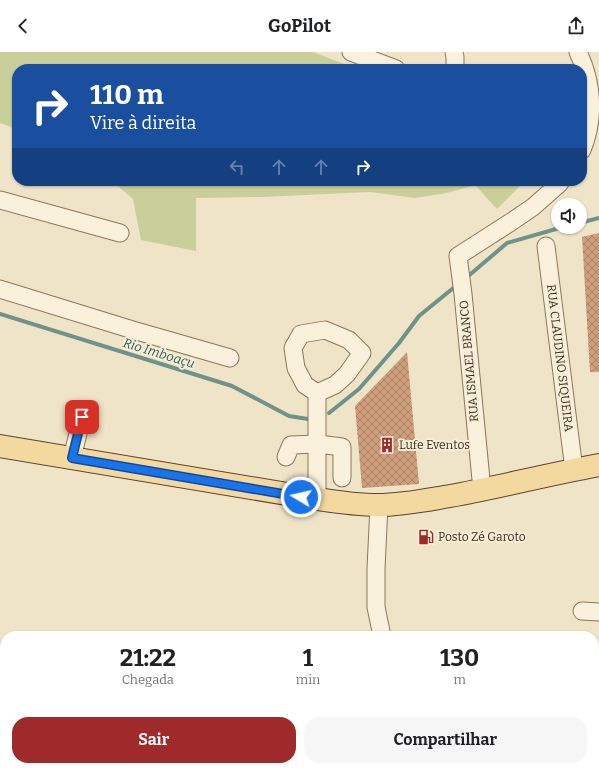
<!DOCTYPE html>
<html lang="pt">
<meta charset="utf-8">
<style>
:root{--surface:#fff;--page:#f6f6f6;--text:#202124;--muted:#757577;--accent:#9e2a2b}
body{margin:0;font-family:Bitter,serif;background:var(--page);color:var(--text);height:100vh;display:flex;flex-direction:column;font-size:15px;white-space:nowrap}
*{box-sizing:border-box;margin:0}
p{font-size:13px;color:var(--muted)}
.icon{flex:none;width:22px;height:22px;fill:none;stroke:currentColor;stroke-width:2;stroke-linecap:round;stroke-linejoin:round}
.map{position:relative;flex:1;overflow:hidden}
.panel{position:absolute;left:0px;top:579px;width:599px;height:140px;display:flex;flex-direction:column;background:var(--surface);border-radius:16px 16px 0 0;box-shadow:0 1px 3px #0004}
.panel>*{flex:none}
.guide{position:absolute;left:12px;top:12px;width:575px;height:122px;border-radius:16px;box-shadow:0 1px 3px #0004;background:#1a4fa0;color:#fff;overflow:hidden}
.tools{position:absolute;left:551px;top:146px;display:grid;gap:8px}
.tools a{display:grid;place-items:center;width:36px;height:36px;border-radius:50%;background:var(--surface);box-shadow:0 1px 3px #0004;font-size:20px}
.pin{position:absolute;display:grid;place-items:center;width:34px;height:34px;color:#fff;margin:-17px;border-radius:8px;box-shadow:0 2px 6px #0006}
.me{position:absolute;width:44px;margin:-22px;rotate:279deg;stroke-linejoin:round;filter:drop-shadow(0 0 3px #0008)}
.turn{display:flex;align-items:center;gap:14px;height:84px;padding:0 12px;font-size:18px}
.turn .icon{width:52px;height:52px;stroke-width:2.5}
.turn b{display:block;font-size:28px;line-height:34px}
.lanes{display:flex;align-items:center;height:38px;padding:0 12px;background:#0003;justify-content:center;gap:20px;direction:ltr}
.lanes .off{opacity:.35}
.eta{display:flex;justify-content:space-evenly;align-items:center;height:68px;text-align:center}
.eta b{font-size:24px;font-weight:700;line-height:28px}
.action{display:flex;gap:8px;margin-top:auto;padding:8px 12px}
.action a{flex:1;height:46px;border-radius:16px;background:var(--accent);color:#fff;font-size:16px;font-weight:700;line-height:46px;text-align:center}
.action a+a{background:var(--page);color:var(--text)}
header{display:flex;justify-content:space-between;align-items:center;height:52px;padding:0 12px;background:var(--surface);font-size:18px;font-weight:700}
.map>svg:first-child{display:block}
.grass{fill:#c9cf9b}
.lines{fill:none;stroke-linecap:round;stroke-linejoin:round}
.stream{stroke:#6f938a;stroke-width:4}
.building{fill:url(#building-cross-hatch)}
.minor-casing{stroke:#8d765c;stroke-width:19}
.major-casing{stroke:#5b4430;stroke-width:24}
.minor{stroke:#faf1dc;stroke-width:17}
.major{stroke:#f3d9a0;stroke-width:22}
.route-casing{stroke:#114b97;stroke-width:10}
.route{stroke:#1a73e8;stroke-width:7}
.labels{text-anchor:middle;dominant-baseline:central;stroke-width:4;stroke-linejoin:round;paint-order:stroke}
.street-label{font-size:12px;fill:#3d2e20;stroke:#f7eed8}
.poi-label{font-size:12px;fill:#3d2e20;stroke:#f7eed8;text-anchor:start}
.water-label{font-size:13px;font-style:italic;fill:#2f5d5a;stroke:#f7eed8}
</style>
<header><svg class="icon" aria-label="back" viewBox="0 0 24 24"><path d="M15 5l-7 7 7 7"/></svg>GoPilot<svg class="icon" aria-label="share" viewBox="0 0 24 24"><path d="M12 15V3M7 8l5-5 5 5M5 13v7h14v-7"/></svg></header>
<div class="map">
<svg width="599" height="719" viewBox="0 0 599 719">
<defs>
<pattern id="building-cross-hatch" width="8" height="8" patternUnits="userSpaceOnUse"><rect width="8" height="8" fill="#cf9f7d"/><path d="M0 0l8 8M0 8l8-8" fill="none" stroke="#a98266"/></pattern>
</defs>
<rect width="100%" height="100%" fill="#f0e4c8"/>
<!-- grass -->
<g class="grass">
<path d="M0 0H313L357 17H17V77L0 71Z"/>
<path d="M112 129H524V130L497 157 475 133 447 141 415 146 370 140 262 145 196 146V199L141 188 133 147Z"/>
</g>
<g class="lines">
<!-- stream -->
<g class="stream">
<path d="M580 171 599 166"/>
<path d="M466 226 507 191 563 175"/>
<path d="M0 262 232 334 289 364 308 367"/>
<path d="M329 361 359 337 399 291 419 264 457 233"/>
</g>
</g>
<!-- building -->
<g class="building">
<path d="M599 181V320H590L582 185Z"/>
<path d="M407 300 419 432 362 436 355 354Z"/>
</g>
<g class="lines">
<defs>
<g id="minor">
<path d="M351 0 396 17"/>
<path d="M454 0 455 5V17"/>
<path d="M578 0C593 31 595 66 582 98"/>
<path d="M0 148 120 181"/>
<path d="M546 194 574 418"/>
<path d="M0 237 133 278 230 306"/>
<path d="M286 405 291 393 318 392 342 395V426"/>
<path d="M72 406 82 365"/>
<path d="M482 438 463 242 458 204 511 170 533 155 559 132 561 129"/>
<path d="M317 447V341L335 333 347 322 362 301 349 288 325 278 301 282 293 296 296 316 305 333 317 341"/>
<path d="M379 453 376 517V555L382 584"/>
<path d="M582 559 599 560"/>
<path d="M594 705 599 707"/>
<path d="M0 709H5"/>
<path d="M164 714 228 715 245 714"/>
<path d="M480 714 485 719"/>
</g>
<path id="major" d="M0 394 317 447C337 450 357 453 378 453 402 453 426 448 450 444 500 435 549 422 599 413"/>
</defs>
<!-- minor casing -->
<use href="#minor" class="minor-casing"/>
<!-- major casing -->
<use href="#major" class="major-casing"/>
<!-- minor -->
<use href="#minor" class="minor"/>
<!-- major -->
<use href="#major" class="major"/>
</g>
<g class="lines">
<defs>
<path id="route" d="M82 365 72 406 301 445"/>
</defs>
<!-- route casing -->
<use href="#route" class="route-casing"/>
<!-- route -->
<use href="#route" class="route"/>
</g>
<!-- icons -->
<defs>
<symbol id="building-bare" viewBox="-9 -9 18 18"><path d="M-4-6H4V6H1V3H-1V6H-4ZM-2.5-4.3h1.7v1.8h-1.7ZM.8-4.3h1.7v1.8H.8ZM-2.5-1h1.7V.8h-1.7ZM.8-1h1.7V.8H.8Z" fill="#9e2a2b" stroke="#f7eed8" stroke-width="2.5" paint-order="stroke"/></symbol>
<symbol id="fuel-bare" viewBox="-9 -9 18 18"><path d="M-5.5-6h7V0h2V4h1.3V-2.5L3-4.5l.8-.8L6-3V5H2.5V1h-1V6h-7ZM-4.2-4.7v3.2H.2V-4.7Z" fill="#9e2a2b" stroke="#f7eed8" stroke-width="2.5" paint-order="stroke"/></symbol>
</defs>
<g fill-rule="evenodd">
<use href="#building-bare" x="376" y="382" width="22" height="22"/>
<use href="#fuel-bare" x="415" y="474" width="22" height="22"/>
</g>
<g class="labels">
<!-- street labels -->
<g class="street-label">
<text transform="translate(560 306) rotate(83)">RUA CLAUDINO SIQUEIRA</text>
<text transform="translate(469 309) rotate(-95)">RUA ISMAEL BRANCO</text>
</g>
<!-- poi labels -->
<g class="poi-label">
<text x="399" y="393">Lufe Eventos</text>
<text x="438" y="485">Posto Zé Garoto</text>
</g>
<!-- water labels -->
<g class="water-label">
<text transform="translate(159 301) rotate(17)">Rio Imboaçu</text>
</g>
</g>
</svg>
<div class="tools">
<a><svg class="icon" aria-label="sound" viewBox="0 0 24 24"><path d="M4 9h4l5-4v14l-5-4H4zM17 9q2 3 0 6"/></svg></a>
</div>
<div class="pin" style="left:82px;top:365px;background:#d93025"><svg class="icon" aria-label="arrive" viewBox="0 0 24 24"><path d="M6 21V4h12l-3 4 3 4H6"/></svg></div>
<svg class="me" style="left:301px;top:445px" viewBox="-20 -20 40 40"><circle r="17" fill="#1a73e8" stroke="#fff" stroke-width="3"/><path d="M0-11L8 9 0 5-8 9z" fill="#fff"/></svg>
<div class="guide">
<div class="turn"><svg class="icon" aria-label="right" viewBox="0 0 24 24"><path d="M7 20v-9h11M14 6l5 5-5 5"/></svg><div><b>110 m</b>Vire à direita</div></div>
<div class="lanes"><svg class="icon off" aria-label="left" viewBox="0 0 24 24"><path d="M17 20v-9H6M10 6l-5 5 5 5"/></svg><svg class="icon off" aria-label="ahead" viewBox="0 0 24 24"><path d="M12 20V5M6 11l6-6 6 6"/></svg><svg class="icon off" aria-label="ahead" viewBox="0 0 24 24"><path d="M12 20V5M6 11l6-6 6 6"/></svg><svg class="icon" aria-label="right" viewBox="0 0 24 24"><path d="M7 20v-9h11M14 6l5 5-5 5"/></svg></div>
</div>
<section class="panel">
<div class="eta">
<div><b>21:22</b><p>Chegada</p></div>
<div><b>1</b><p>min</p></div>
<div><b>130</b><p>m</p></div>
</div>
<div class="action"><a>Sair</a><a>Compartilhar</a></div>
</section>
</div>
